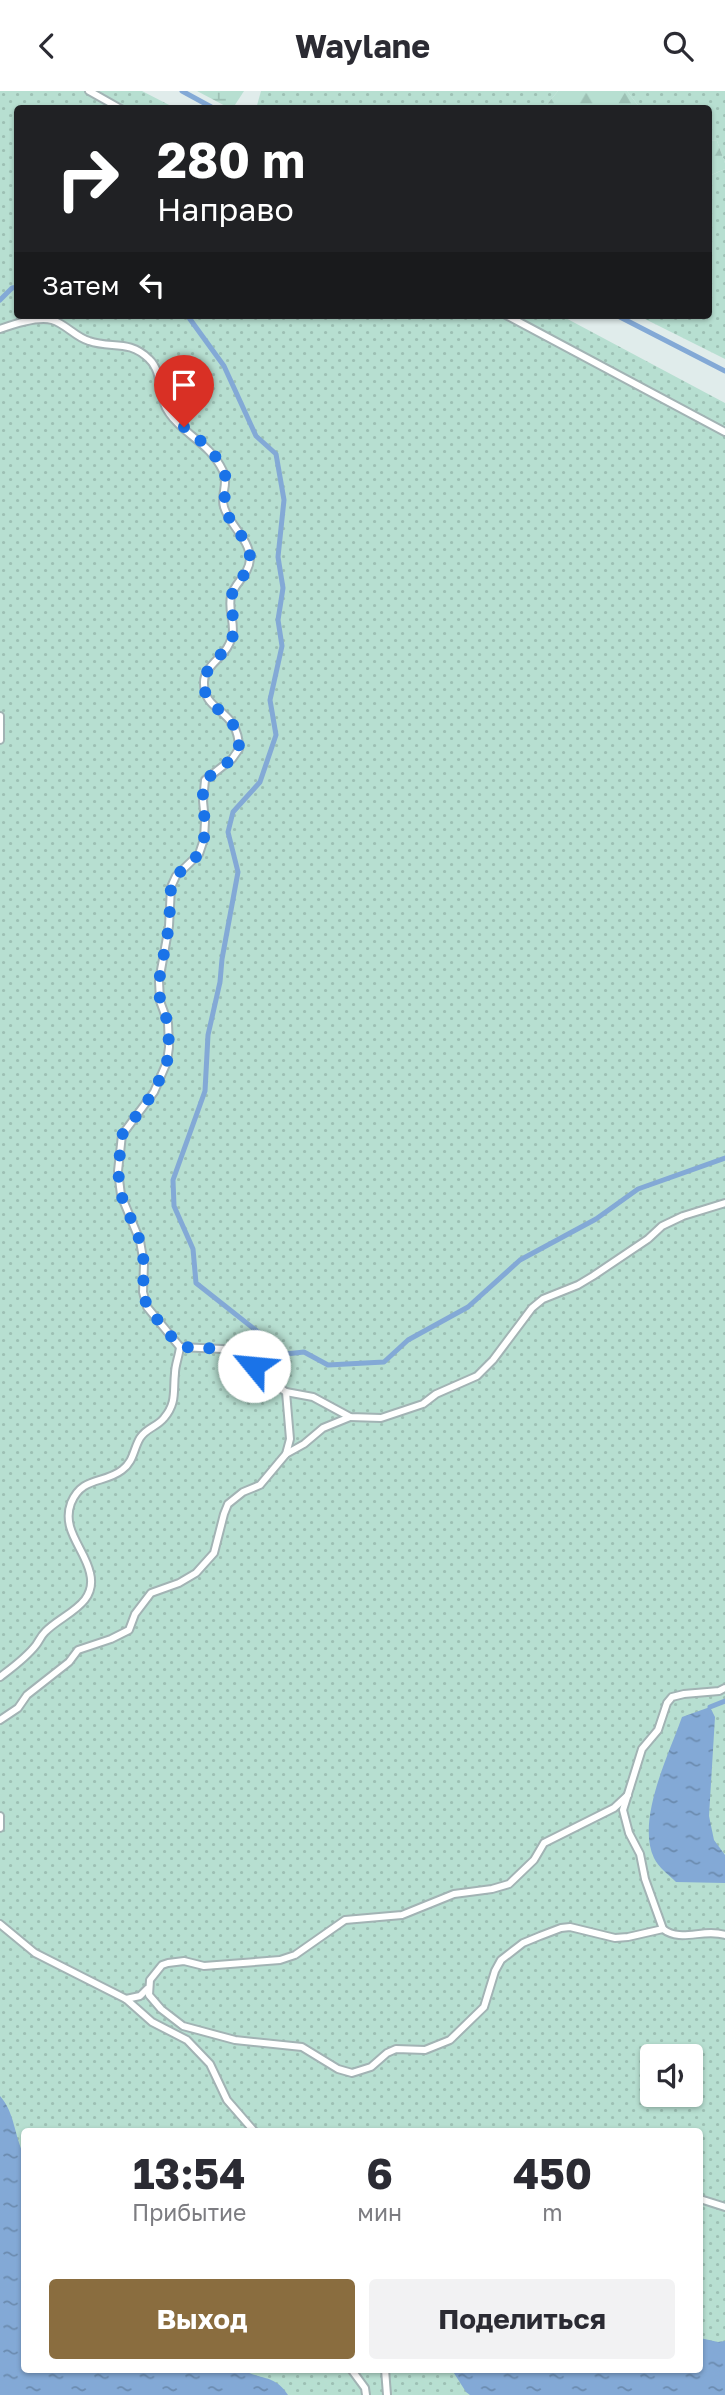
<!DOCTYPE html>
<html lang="ru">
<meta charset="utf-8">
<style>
:root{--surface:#fff;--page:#f2f2f3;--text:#2b2b33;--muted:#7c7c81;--accent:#8a6d3f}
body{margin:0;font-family:"Golos Text",sans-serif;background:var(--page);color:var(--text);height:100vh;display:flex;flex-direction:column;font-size:26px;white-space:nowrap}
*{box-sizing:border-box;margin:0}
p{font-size:23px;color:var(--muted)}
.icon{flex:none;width:38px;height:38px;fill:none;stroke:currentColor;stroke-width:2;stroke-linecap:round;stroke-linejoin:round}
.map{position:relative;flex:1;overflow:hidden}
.panel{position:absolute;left:21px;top:2037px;width:682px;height:245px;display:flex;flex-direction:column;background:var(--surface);border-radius:7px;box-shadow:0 2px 5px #0004}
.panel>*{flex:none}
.top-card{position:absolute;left:14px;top:14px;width:698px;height:214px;border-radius:7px;box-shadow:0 2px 5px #0004;background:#202124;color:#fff;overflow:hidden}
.controls{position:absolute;left:640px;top:1953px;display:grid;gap:14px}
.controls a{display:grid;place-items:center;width:63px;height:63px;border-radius:7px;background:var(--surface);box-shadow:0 2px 5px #0004;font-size:35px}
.pin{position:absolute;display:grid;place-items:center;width:60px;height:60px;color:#fff;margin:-72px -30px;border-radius:50% 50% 50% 0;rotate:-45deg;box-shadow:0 0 7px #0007}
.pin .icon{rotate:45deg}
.me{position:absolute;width:77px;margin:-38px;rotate:298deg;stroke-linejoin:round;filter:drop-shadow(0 0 5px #0008)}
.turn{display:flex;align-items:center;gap:24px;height:147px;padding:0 28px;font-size:32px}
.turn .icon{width:91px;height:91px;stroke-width:2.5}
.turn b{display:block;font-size:49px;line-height:60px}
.then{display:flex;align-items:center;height:66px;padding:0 28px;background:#0003;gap:14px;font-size:26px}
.eta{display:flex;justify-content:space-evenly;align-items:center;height:119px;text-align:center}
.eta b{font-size:42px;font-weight:700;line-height:49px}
.primary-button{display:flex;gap:14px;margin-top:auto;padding:14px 28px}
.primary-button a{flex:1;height:80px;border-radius:7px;background:var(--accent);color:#fff;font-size:28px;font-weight:700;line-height:80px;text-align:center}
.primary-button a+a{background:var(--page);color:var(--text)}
header{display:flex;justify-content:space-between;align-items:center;height:91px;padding:0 28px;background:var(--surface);font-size:32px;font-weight:700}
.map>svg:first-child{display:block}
.grass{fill:url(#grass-dots);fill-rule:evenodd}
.forest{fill:url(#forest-firs)}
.wetland{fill:url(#wetland-marsh)}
.water{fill:url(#water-ripples)}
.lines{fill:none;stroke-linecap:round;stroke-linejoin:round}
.stream{stroke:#83a9d6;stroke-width:5}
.lane-casing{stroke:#a2b3b4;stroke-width:10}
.lane{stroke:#fff;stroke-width:6}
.route{stroke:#1a73e8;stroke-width:12;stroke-dasharray:0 21.6}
</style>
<header><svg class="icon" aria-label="back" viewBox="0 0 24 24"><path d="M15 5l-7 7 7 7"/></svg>Waylane<svg class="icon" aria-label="search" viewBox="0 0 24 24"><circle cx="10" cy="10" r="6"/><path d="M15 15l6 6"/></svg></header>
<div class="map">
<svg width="725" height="2304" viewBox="0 0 725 2304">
<defs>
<pattern id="grass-dots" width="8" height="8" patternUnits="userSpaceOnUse" patternTransform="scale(1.75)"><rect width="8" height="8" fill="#b7dfd1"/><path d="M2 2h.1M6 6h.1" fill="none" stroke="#9dc0b4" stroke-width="1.8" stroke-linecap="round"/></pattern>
<pattern id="forest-firs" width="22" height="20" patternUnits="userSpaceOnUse" patternTransform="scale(1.75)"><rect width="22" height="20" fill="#b7dfd1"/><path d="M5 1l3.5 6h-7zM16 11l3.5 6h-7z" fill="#9dc0b4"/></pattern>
<pattern id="wetland-marsh" width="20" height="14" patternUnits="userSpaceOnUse" patternTransform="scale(1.75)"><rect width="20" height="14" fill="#b7dfd1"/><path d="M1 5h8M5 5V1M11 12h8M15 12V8" fill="none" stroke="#9dc0b4"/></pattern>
<pattern id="water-ripples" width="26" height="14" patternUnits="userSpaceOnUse" patternTransform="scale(1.75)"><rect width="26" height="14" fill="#83a9d6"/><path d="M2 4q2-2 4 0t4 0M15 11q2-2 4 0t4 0" fill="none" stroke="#6b8baf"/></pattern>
</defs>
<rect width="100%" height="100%" fill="#e0eceb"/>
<!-- grass -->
<g class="grass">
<path d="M0 0H142L175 17 18 18V224H560L725 312V2304H0ZM653 1965H691V2004H653ZM24 2040H700V2278H24Z"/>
<path d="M261 0H558L544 17 256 18Z"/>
<path d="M627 0H725V72L717 50 709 49V18L640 17Z"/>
<path d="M725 78V268L637 224H709V85Z"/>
</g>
<!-- forest -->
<g class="forest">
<path d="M558 0H627L640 17H544Z"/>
<path d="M709 49 717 50 725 72V78L709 85Z"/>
</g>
<!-- wetland -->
<path class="wetland" d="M197 0H244L233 17 231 18Z"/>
<!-- water -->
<g class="water">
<path d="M710 1616 715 1626 709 1725 714 1749 725 1764V1792L676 1791C669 1784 658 1776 654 1767 636 1729 669 1663 682 1626Z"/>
<path d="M0 2005C15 2022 14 2044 24 2064V2278L244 2279C259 2289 275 2283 288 2304H0Z"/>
<path d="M700 2247 718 2251 725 2250V2304H470L466 2301 452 2279 700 2278Z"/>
</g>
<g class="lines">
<!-- stream -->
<g class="stream">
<path d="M182 0 215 18"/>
<path d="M0 209 12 197 18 196"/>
<path d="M187 224 224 275 256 345 276 363 284 409 278 466 283 497 278 529 282 555 270 609 276 644 260 691 233 721 228 741 238 781 222 868 220 891 208 944 205 1000 173 1089 174 1115 193 1158 196 1192 286 1263 304 1261 328 1274 384 1271 408 1249 468 1216 520 1169 596 1128 638 1098 725 1067"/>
<path d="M616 224 725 280"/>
<path d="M710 1616 725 1610"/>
</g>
<defs>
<g id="lane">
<path d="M89 0 121 18"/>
<path d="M506 224 725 341"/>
<path d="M0 238C14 233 37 225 52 229 66 233 75 246 89 250 111 258 129 248 149 268 164 282 157 306 169 322 184 344 210 352 223 380 229 393 220 404 224 416 229 434 250 448 250 468 249 484 235 491 231 505 227 525 240 536 227 557 220 568 204 577 204 591 203 623 239 616 239 658L232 668 205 689 203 710 205 730 204 748 199 763 176 785 171 796 169 835 159 890 160 910 168 932 169 956 167 971 154 1001 122 1044 118 1080 121 1104 140 1150 144 1173 143 1201 147 1216 180 1256 222 1258 231 1260 254 1275 272 1292 286 1301 313 1306 350 1326 381 1327 423 1313 436 1303 477 1285 493 1269 532 1217 543 1208 578 1194 593 1185 648 1148 662 1135 683 1125 725 1112"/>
<path d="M0 625V649"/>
<path d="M286 1363 290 1348 286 1301"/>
<path d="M0 1586C13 1576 26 1567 36 1554 39 1550 41 1545 45 1541 62 1523 98 1514 90 1482 85 1458 61 1439 71 1412 82 1385 104 1393 122 1379 134 1370 133 1359 140 1347 146 1337 157 1336 164 1327 177 1312 173 1300 175 1282 175 1274 179 1265 180 1256"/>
<path d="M0 1629 18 1617 27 1604 69 1571 78 1559 111 1548 129 1539 135 1523 151 1502 179 1492 196 1482 214 1462 224 1423 228 1413 243 1401 260 1394 286 1363 304 1353 323 1337 350 1326"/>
<path d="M628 1704 614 1717 544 1752 534 1769 509 1793 492 1798 454 1803 402 1824 345 1829 295 1864 280 1869 204 1875 184 1870 168 1872 162 1874 150 1889 149 1904 161 1918 183 1935 235 1949 302 1956 338 1978 352 1982 371 1976 387 1962 396 1958 425 1959 450 1949 484 1916 495 1880 501 1869 523 1852 540 1845 561 1837 570 1836 615 1847 628 1846 663 1838C681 1852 703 1837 725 1844"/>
<path d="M0 1725V1737"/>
<path d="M0 1833 35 1862 126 1908 152 1931 187 1949 210 1973 227 2009 254 2040"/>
<path d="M663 1838 645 1788 640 1763 629 1742 623 1719 642 1658 658 1639 667 1612 672 1606 684 1603 719 1600 725 1597"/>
<path d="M126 1908 140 1905 147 1898"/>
<path d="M700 2108 725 2116"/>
<path d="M351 2278 365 2297 366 2304"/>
<path d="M385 2278 387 2304"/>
</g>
</defs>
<!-- lane casing -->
<use href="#lane" class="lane-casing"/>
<!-- lane -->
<use href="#lane" class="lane"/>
</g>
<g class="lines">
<!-- route -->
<path class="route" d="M184 336C200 349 223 367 226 389 228 401 221 409 226 420 232 436 250 450 250 467 249 485 231 494 231 510 231 522 237 536 232 547 226 563 205 574 204 591 203 623 239 616 239 658L232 668 205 689 202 710 205 730 204 748 199 763 176 785 171 796 169 835 159 890 160 910 168 932 169 956 167 971 154 1001 122 1044 118 1080 121 1104 140 1150 144 1172 143 1200 147 1216 180 1256C214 1257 225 1256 254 1275"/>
</g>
</svg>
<div class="controls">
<a><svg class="icon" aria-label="sound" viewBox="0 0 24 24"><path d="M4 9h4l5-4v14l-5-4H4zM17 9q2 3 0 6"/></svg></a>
</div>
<div class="pin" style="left:184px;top:336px;background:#d93025"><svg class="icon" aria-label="arrive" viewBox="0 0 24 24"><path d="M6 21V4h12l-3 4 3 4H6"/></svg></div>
<svg class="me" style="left:254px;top:1275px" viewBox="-20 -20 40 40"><circle r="19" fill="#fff"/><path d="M0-13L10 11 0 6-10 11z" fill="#1a73e8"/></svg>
<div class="top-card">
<div class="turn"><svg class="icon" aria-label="right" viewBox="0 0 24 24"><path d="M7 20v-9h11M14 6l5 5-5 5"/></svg><div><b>280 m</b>Направо</div></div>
<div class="then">Затем<svg class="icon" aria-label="left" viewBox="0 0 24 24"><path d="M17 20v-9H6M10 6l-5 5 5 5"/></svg></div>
</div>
<section class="panel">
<div class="eta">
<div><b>13:54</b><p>Прибытие</p></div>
<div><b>6</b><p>мин</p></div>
<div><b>450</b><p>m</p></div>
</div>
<div class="primary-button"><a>Выход</a><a>Поделиться</a></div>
</section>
</div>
